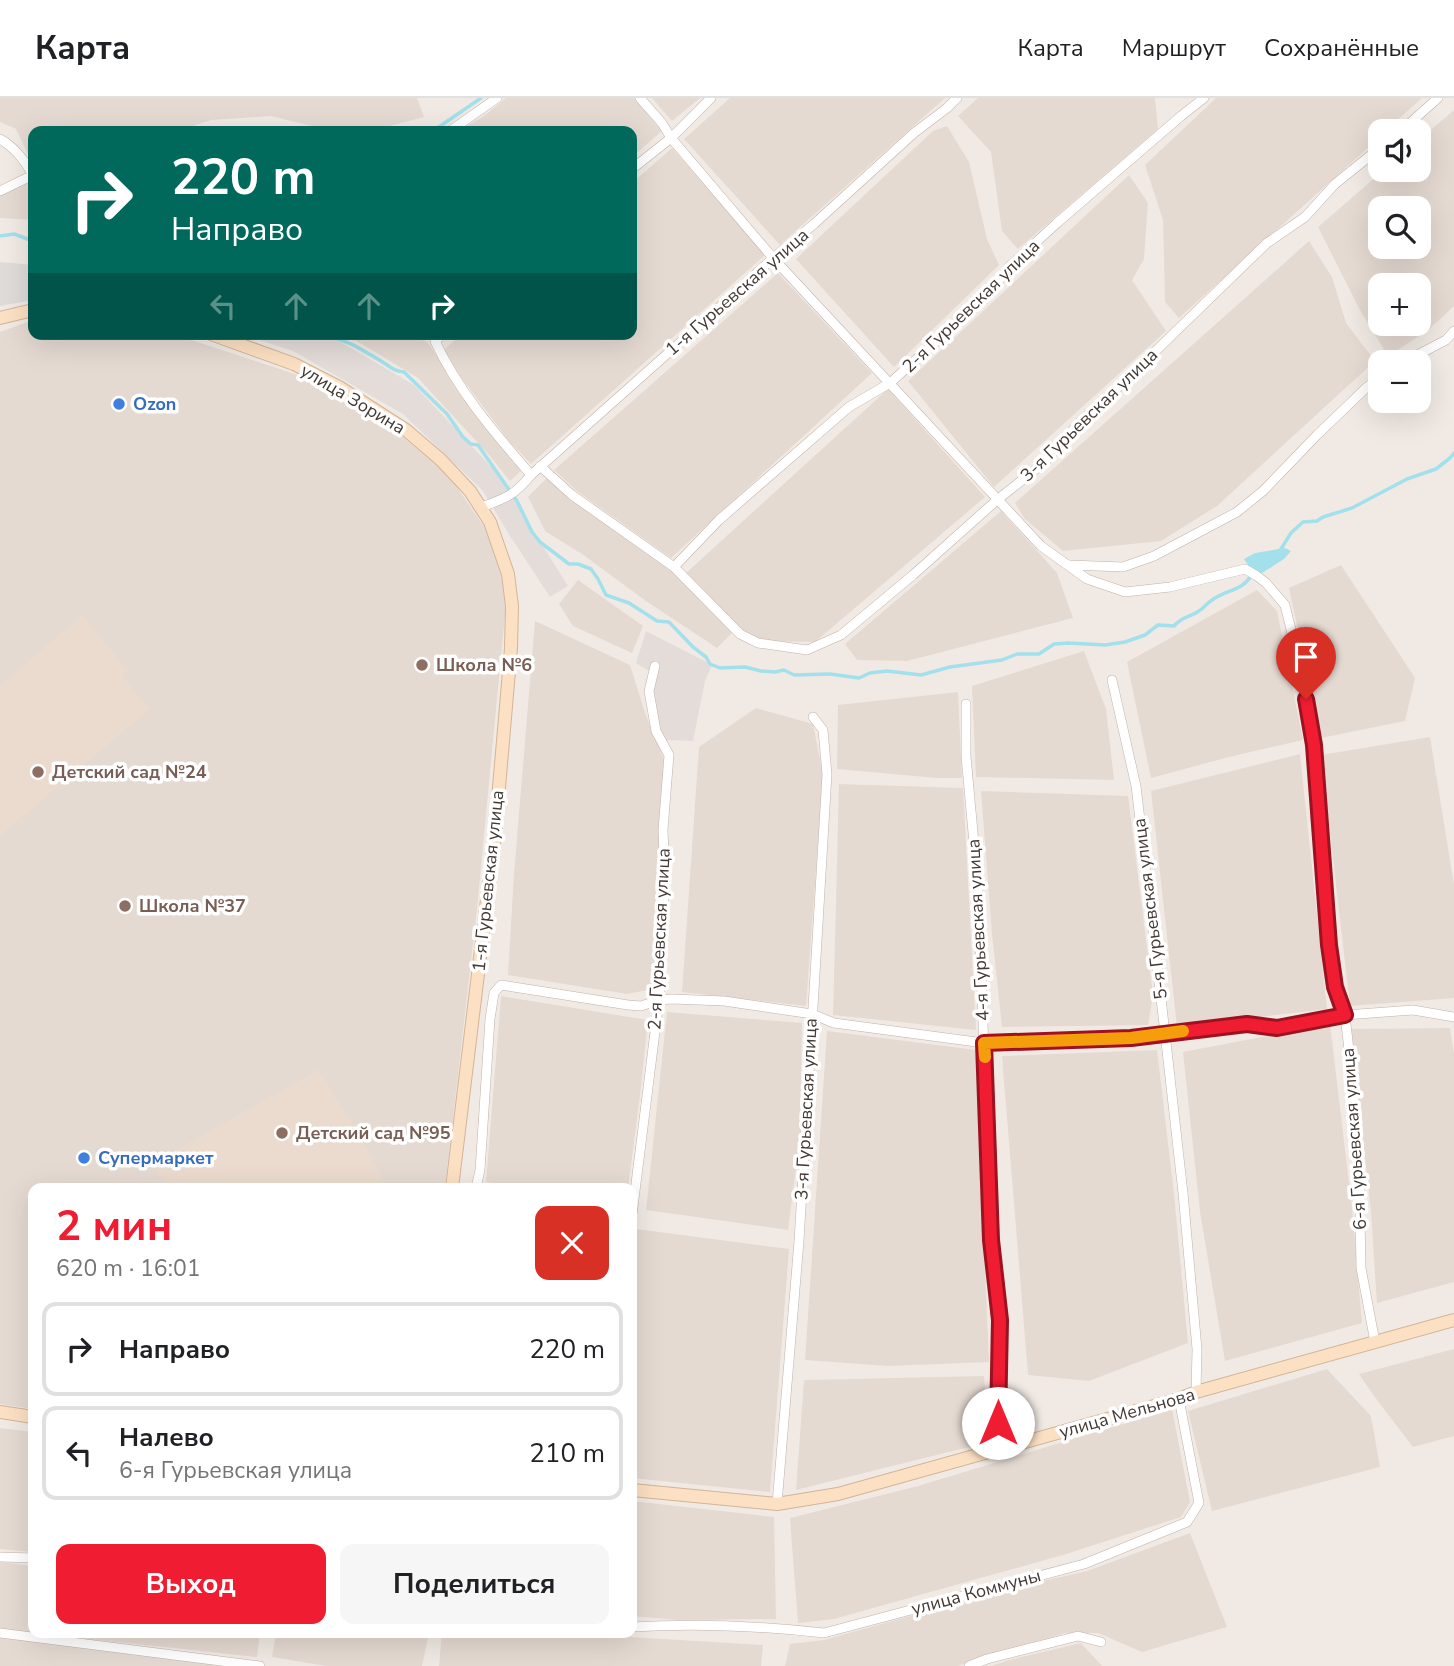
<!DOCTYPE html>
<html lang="ru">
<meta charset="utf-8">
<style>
:root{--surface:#fff;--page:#f6f6f6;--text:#202124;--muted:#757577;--line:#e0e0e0;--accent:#f01c31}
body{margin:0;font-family:"Nunito Sans",sans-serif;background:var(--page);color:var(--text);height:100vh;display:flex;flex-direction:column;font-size:26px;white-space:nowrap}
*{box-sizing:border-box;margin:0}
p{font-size:23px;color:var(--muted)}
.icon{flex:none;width:38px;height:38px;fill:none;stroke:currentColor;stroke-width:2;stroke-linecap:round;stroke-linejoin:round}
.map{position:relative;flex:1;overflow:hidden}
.details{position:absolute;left:28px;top:1085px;width:609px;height:455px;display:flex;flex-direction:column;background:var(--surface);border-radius:14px;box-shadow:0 7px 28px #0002}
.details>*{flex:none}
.guide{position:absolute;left:28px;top:28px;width:609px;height:214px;border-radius:14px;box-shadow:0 7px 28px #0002;background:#00695c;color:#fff;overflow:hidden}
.tools{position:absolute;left:1368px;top:21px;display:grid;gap:14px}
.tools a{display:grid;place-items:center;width:63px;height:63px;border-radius:14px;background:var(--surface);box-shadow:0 7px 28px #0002;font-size:35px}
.pin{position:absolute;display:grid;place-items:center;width:60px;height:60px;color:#fff;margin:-72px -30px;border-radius:50% 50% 50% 0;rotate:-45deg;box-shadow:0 0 7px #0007}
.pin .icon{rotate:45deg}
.me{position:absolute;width:77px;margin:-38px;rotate:0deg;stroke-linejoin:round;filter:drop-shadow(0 0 5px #0008)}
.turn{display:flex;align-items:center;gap:24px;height:147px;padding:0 28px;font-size:32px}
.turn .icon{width:91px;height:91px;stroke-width:2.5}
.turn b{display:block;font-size:49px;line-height:60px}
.lanes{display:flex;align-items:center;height:66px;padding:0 28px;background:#0003;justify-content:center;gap:35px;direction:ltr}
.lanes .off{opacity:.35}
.round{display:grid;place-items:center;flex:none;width:74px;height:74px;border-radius:14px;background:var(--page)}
.overview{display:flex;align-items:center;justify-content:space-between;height:119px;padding:0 28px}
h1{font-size:42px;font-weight:700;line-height:52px;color:var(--accent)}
.primary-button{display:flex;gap:14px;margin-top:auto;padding:14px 28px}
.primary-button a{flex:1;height:80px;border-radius:14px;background:var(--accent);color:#fff;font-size:28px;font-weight:700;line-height:80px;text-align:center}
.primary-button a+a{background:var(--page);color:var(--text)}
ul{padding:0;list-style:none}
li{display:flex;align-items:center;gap:21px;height:94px;margin:0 14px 10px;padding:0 14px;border:4px solid var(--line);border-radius:14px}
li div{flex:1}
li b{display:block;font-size:26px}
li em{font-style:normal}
header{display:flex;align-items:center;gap:42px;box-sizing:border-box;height:98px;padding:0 35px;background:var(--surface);border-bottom:2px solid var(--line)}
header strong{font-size:33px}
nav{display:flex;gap:38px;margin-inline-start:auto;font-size:24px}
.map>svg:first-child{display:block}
.residential{fill:#e5dad2;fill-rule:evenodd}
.industrial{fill:#e3dcd9}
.education{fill:#eadbce}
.parking{fill:#dfdbd9}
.water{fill:#a2e0ec}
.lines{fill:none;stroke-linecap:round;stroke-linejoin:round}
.stream{stroke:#a2e0ec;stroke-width:3.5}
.street-casing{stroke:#bfb2aa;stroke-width:10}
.secondary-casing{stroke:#d2b498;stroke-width:14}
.street{stroke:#fff;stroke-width:9}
.secondary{stroke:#fce0c3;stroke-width:12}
.route-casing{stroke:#9c1220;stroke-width:18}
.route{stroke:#f01c31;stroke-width:12}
.slow{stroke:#f59e0b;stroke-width:12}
.shop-dot{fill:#3f7fe0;stroke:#fff;stroke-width:2.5}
.education-dot{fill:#8d6e63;stroke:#fff;stroke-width:2.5}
.labels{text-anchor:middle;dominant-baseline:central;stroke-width:7;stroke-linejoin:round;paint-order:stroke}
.street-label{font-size:18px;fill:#433934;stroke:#fff}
.shop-label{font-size:18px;font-weight:bold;fill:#366cbe;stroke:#fff;text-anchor:start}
.education-label{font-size:18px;font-weight:bold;fill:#785e54;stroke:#fff;text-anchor:start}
</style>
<header>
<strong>Карта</strong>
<nav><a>Карта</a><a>Маршрут</a><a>Сохранённые</a></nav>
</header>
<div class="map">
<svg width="1454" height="1568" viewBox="0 0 1454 1568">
<rect width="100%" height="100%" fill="#f1eae4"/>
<!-- residential -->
<g class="residential">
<path d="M0 0H417L424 19 371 33H332L271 18 211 22 177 33H33V67L16 31 0 24Z"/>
<path d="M506 0H634L662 33 632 59V33H459L484 18Z"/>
<path d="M652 0H700L672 23Z"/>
<path d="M730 0H945L780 147 684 41Z"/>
<path d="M978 0H1155L1158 31 1018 151 1002 133 991 54 958 18Z"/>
<path d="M1216 0H1422L1385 33H1381V38L1179 220 1165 204 1163 122 1145 67Z"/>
<path d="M1454 12V208L1427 233 1388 258 1360 212 1318 129 1384 72H1419V42ZM1381 110H1419V149H1381ZM1381 187H1419V226H1381Z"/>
<path d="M947 28 969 64 987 141 999 167 894 269 796 161 933 33Z"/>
<path d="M672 50 765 157 531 366 509 343 460 278 444 252 461 236H632V85Z"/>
<path d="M1129 77 1148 105 1144 161 1132 182 1166 233 994 389 908 283Z"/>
<path d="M33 83V122L0 120V98Z"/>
<path d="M1309 143 1332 179 1346 225 1375 263 1217 408 1161 443 1063 453 1025 421 1015 405Z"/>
<path d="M778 175 872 275 671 460 578 394 554 372Z"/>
<path d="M33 222V236H173L310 281 387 326 448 376 487 433 507 496 477 811 445 1090H33V1311L0 1306V234Z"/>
<path d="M345 236H415L429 246 477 319 523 371 510 383 489 357 418 280Z"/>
<path d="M888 291 985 399 815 544 762 543 746 535 686 475Z"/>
<path d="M549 378 581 408 673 474 734 533 717 550 646 503 582 456 545 433 528 399Z"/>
<path d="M1001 413 1057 475 1073 520 907 563 857 562 845 546Z"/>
<path d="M1341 467 1415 580 1405 623 1321 640 1289 490Z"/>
<path d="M578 482 643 528 632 555 573 528 559 506Z"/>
<path d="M1257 492 1277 513 1303 642 1229 659 1151 680 1127 564Z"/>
<path d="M535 523 630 567 645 615 664 661 661 707 659 780 653 891 627 896 508 877 514 775Z"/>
<path d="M1084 553 1106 611 1114 682 976 679 972 588Z"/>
<path d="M958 594 962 680H937L837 671 838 607Z"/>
<path d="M756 610 813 626 823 677 806 908 682 894 699 649Z"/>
<path d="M1430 639 1454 787V900L1350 908 1321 657Z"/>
<path d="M1300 656 1327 911 1177 929 1151 693Z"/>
<path d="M839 686 963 690 976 932 833 917Z"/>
<path d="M981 693 1128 698 1153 897 1148 927 1002 929 992 836Z"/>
<path d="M501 898 648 922 640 997 628 1090H523L486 1084Z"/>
<path d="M667 914 802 925 800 1041 788 1132 646 1112Z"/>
<path d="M1330 926 1352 1110 1362 1225 1225 1263 1200 1114 1183 954Z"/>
<path d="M1450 930 1454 956V1184L1377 1205 1371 1114 1351 931Z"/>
<path d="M827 933 976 952 989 1264 888 1268 805 1262Z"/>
<path d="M1157 952 1174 1096 1188 1245 1089 1283 1028 1277 1002 958Z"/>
<path d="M636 1131 789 1151 770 1394 632 1380V1172Z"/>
<path d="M1454 1251V1338L1413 1349 1374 1298 1359 1276Z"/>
<path d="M1327 1271 1371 1318 1380 1369 1212 1413 1188 1313Z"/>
<path d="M984 1278 989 1344 796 1392 804 1282Z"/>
<path d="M1172 1311 1190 1404 1181 1419 1063 1457 834 1521 798 1525 790 1420 918 1388Z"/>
<path d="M0 1330 33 1334V1454L0 1451Z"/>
<path d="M632 1403 774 1419 776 1521 679 1522 632 1518Z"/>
<path d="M1190 1435 1227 1529 1142 1554 1098 1535H1065L957 1568H785L790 1546 824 1542 1003 1492 1087 1473Z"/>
<path d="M0 1464 33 1468V1535L0 1531Z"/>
<path d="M34 1535H260L257 1559Z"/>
<path d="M276 1535H429L422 1568H326L272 1559Z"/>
<path d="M442 1535H563L763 1547 761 1568H439Z"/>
<path d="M0 1539 185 1562 224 1568H0Z"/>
<path d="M1081 1545 1102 1568H991L1009 1562Z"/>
</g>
<!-- industrial -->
<g class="industrial">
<path d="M241 236H327L414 287 498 376 568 488 550 499 510 438 483 393 403 316 293 253Z"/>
<path d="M646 533 712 567 705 583 693 643 664 642 655 609 651 574 636 565Z"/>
</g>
<!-- education -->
<g class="education">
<path d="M82 517 128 572 122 577 150 611 0 738V587Z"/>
<path d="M318 972 325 981 344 1014 356 1031 385 1085V1090H167L157 1073 159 1062Z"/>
</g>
<!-- parking -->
<path class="parking" d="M0 164 33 167V202L0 208Z"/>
<!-- water -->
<path class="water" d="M1285 450 1291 453 1284 461 1262 475 1251 471 1244 461 1255 455Z"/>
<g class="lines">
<!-- stream -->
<g class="stream">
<path d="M433 33 481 0"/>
<path d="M0 138 14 136 33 143"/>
<path d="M329 236C336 242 346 243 355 248 364 253 375 259 384 265 392 270 394 273 404 274L447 316 463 339 471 346 478 347 517 403 532 434 540 444 569 466H578L591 471 598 481 606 497 629 505 657 523 669 524 693 549 706 559 710 566 720 570 745 569 761 573 775 574 784 572 794 577 830 576 859 580 870 575 887 573 921 577 950 569 1002 562 1017 556H1039L1054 546 1068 545 1105 547 1125 544 1145 537 1158 527 1174 528C1183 518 1189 520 1199 513 1204 510 1207 505 1212 502 1225 492 1242 493 1251 478"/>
<path d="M1279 454 1291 435 1303 424 1317 423 1323 419 1352 410 1407 381 1436 371 1450 360 1454 355"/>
</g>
<defs>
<g id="street">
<path d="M640 0 662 25 671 40 773 160 1041 448 1087 481 1125 494 1170 489 1245 471 1257 478 1266 485 1285 507 1297 556 1314 647 1329 847 1335 889 1345 917 1353 988 1359 1063 1361 1170 1375 1244"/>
<path d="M450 33 497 0"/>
<path d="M1401 33 1438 0"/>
<path d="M0 41C15 49 25 63 33 77"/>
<path d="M632 71 671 40 711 0"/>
<path d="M0 93 33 77"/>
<path d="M443 236 435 243C458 293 495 335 531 377"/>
<path d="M1404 264 1446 242 1454 233"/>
<path d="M540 368 572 397 674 469 740 536 758 545 807 552 841 537 913 477 997 402 1045 364 1080 324 1104 303 1267 145 1305 119 1335 86 1381 49"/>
<path d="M482 409C506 400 515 397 531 377L712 216 773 160 814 126 914 35 947 10 957 0"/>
<path d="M1069 467 1123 469 1154 458 1237 414 1263 393 1317 337 1366 290 1381 279"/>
<path d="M674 469 719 422 849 309 890 285 988 197 1010 168 1057 125 1181 18 1204 0"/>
<path d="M1112 582 1136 688 1165 935 1183 1095 1197 1251 1196 1294"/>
<path d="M966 606V658L978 789 991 1142 1000 1222 998 1352"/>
<path d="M476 1090 480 1072 490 921 494 895 501 887 628 907 641 908 659 902 672 901 724 903 812 916 834 925 984 945 1131 940 1247 926 1277 930 1345 917 1413 912 1454 919"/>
<path d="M632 1117 659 902 665 779 663 732 669 657 656 633 649 593 655 568"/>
<path d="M777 1406 799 1143 827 676 823 632 813 619"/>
<path d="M0 1459 33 1460"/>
<path d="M632 1529C696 1525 760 1528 824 1535L1084 1466 1187 1424 1199 1405 1179 1301"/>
<path d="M0 1535 260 1568"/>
<path d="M969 1568 987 1561 1078 1538 1101 1544"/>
</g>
<g id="secondary">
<path d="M0 220 33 212"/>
<path d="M211 236 294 266 339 289 406 332 441 362 470 393 490 424 508 476 512 508 511 550 495 736 452 1090"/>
<path d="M0 1314 33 1319"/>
<path d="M632 1392 777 1406 838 1396 1179 1301 1196 1294 1454 1222"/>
</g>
</defs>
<!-- street casing -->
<use href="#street" class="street-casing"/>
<!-- secondary casing -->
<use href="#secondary" class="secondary-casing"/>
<!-- street -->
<use href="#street" class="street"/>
<!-- secondary -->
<use href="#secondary" class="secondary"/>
</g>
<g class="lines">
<defs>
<path id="route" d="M998 1325 1000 1222 991 1142 984 945 1131 940 1247 926 1277 930 1345 917 1335 889 1329 847 1314 647 1306 601"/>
</defs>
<!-- route casing -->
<use href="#route" class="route-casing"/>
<!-- route -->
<use href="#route" class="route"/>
<!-- slow -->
<path class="slow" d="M985 959 984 945 1131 940 1183 933"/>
</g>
<!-- markers -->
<g class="shop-dot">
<circle cx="119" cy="306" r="7"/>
<circle cx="84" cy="1060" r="7"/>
</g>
<g class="education-dot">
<circle cx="422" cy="567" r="7"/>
<circle cx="38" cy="674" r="7"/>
<circle cx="125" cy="808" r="7"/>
<circle cx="282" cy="1035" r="7"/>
</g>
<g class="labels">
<!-- street labels -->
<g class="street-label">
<text transform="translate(737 194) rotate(-41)">1-я Гурьевская улица</text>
<text transform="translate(971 208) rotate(-44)">2-я Гурьевская улица</text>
<text transform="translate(353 301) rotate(31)">улица Зорина</text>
<text transform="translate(1089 317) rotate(-44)">3-я Гурьевская улица</text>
<text transform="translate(488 783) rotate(-84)">1-я Гурьевская улица</text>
<text transform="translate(1150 811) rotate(-97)">5-я Гурьевская улица</text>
<text transform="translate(978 832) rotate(-93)">4-я Гурьевская улица</text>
<text transform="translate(659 841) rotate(-87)">2-я Гурьевская улица</text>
<text transform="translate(806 1011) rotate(-87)">3-я Гурьевская улица</text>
<text transform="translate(1354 1041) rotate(-94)">6-я Гурьевская улица</text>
<text transform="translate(1127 1315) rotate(-16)">улица Мельнова</text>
<text transform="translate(976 1494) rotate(-15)">улица Коммуны</text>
</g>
<!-- shop labels -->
<g class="shop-label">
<text x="133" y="306">Ozon</text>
<text x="98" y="1060">Супермаркет</text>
</g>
<!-- education labels -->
<g class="education-label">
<text x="436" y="567">Школа №6</text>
<text x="52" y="674">Детский сад №24</text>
<text x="139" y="808">Школа №37</text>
<text x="296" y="1035">Детский сад №95</text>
</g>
</g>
</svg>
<div class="tools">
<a><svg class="icon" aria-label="sound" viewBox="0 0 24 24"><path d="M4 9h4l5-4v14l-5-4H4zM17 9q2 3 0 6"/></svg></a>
<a><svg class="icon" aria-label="search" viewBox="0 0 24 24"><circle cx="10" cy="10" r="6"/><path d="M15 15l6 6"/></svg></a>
<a>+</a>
<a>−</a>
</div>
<div class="pin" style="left:1306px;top:601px;background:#d93025"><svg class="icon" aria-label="arrive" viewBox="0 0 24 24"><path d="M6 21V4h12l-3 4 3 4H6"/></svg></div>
<svg class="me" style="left:998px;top:1325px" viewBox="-20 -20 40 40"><circle r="19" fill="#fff"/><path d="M0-13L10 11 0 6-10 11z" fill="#f01c31"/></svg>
<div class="guide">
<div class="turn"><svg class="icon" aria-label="right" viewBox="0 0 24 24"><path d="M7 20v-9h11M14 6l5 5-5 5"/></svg><div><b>220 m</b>Направо</div></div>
<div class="lanes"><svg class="icon off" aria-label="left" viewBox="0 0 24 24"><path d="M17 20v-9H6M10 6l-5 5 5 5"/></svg><svg class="icon off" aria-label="ahead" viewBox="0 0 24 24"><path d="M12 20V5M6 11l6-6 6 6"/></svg><svg class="icon off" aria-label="ahead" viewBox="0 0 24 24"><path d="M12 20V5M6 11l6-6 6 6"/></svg><svg class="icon" aria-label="right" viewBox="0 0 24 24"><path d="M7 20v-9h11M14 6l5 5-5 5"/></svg></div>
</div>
<section class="details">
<div class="overview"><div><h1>2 мин</h1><p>620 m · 16:01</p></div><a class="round" style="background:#d93025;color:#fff"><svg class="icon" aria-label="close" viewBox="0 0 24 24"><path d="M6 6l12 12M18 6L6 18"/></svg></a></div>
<ul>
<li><svg class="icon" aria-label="right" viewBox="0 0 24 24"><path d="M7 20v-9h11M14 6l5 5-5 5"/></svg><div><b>Направо</b></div><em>220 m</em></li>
<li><svg class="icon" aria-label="left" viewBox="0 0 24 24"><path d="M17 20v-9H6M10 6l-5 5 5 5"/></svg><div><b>Налево</b><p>6-я Гурьевская улица</p></div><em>210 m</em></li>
</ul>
<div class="primary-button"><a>Выход</a><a>Поделиться</a></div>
</section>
</div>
